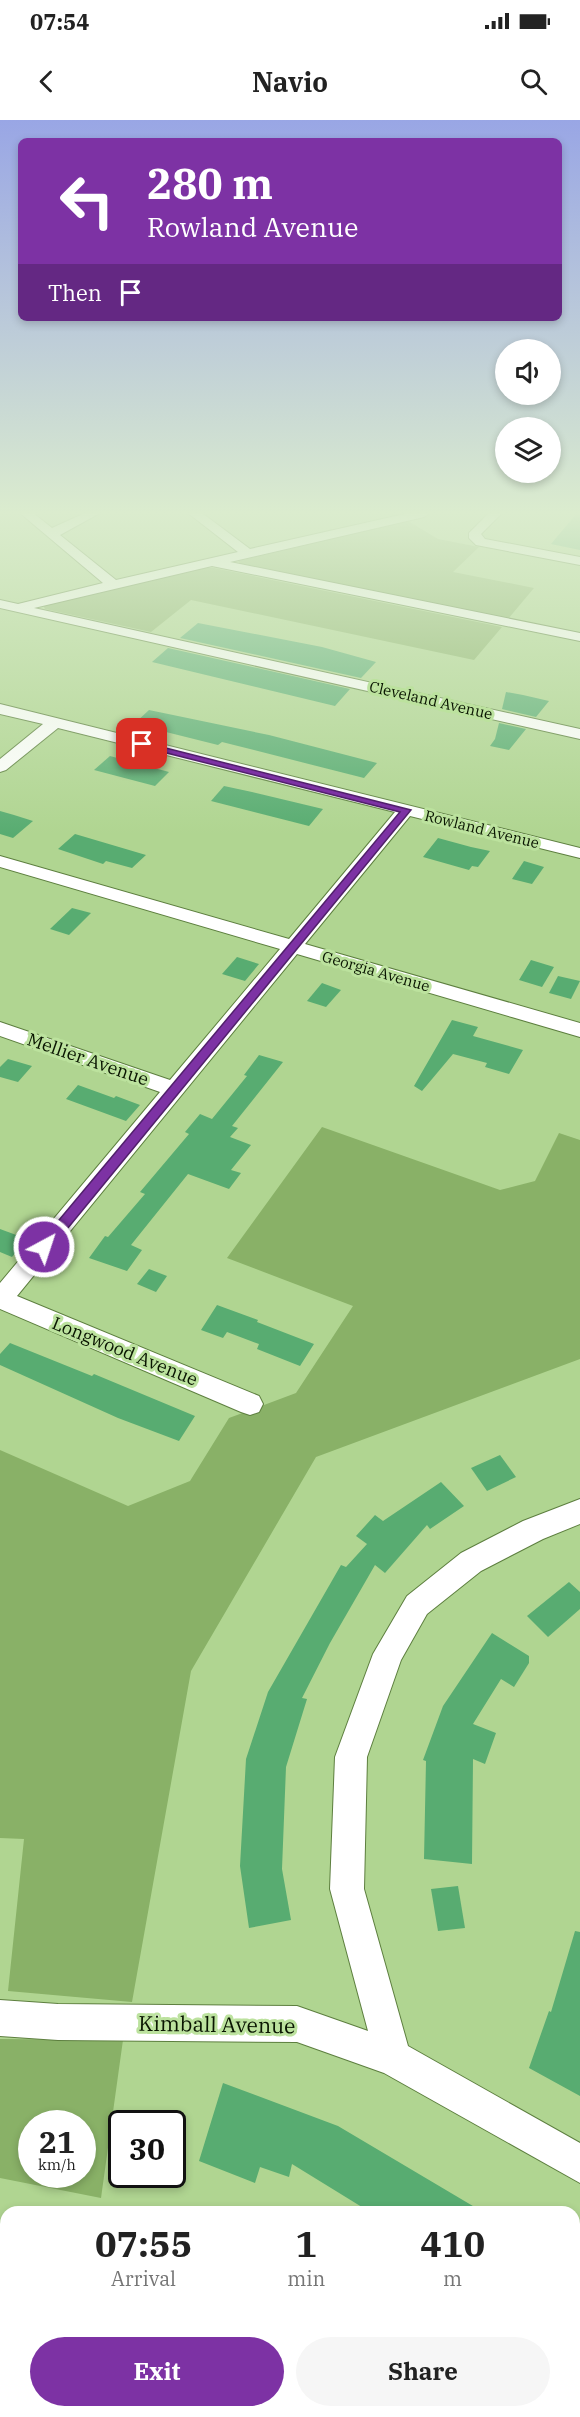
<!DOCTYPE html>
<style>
:root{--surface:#fff;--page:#f6f6f6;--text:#222;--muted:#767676;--accent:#7d32a4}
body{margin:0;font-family:"IBM Plex Serif",serif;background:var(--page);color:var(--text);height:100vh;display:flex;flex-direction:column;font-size:22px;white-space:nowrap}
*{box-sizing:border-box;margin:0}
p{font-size:20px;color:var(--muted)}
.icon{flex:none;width:33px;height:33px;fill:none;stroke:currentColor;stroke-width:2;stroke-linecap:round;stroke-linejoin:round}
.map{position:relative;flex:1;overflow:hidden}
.panel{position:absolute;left:0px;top:2086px;width:580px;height:212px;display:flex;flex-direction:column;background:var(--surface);border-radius:18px 18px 0 0;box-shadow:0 3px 9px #0003}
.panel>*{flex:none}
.banner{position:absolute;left:18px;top:18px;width:544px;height:183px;border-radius:9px;box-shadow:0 3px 9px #0003;background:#7d32a4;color:#fff;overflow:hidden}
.buttons{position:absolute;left:495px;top:219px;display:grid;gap:12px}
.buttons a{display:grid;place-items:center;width:66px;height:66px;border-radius:50%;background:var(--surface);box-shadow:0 3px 9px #0003;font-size:30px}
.speed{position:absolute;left:18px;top:1990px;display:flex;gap:12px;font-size:30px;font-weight:700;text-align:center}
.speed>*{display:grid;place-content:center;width:78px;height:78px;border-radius:50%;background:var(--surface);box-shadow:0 3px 9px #0003;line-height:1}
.speed small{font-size:15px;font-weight:400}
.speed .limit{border:3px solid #111;border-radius:9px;background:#fff;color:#111}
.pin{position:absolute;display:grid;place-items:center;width:51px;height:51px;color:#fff;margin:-26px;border-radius:12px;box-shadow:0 3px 9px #0006}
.me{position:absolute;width:66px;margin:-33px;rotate:40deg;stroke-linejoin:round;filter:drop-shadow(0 0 4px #0008)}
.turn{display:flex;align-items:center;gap:21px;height:126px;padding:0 30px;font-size:27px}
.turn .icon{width:78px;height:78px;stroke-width:2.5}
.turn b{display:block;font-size:42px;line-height:51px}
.then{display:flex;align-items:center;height:57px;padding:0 30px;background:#0003;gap:12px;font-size:22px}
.eta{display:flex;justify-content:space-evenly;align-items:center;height:102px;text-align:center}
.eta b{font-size:36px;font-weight:800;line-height:42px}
.button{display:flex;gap:12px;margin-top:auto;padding:12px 30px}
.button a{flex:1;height:69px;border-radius:36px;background:var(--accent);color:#fff;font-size:24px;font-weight:800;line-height:69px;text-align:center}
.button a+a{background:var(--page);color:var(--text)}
.status{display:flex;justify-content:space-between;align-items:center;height:42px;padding:0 30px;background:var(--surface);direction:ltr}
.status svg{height:16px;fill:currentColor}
header{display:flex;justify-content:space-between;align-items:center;height:78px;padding:0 30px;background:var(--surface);font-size:27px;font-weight:800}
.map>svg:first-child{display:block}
.green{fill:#89b167;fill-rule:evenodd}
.building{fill:#58ac71}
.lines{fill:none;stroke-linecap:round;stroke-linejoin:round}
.street-casing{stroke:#5d7f3f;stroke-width:2}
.street{fill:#fff;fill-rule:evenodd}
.route{fill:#7d32a4;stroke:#51206b;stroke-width:1.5}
.labels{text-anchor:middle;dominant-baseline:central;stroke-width:6;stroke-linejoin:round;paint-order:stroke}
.far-street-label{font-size:15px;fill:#091500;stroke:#bce29e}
.street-label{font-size:18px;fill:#091500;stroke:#bce29e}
.near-street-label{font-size:21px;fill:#091500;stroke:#bce29e}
</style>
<div class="status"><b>07:54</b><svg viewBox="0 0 49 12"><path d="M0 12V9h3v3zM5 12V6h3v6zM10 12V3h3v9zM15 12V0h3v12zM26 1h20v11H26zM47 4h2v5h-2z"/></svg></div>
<header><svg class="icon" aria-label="back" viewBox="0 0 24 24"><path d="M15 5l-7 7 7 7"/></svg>Navio<svg class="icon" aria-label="search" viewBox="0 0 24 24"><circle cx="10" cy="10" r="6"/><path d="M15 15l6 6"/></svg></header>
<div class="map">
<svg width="580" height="2297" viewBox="0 0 580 2297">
<rect width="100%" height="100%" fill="#b0d591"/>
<!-- green -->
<g class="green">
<path d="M408 401 438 419 479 427 453 452 534 468 508 499 241 444 238 441Z"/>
<path d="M202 448H214L502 507 474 540 191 480 151 512 45 489 43 485Z"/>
<path d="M322 1007 500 1070 535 1061 559 1013 580 1020V1239L316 1337 191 1551 132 1882 8 1871 24 1719 0 1718V1330L128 1386 190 1361 229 1298 296 1273 353 1186 227 1138Z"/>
<path d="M0 1919 123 1920 101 2078 0 2058ZM32 2004H82V2055H32Z"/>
</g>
<!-- building -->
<g class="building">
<path d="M577 393H580V430L551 424Z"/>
<path d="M198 503 322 527 376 542 361 558 180 518Z"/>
<path d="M168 528 350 569 335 586 152 542Z"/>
<path d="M506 572 523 575 549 581 536 597 502 589Z"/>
<path d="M149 590 269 615 377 643 364 658 222 622 218 625 134 604Z"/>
<path d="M499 603 526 609 509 630 490 626 495 619Z"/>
<path d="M110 636 169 652 155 666 94 650Z"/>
<path d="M224 666 252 672 323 689 309 706 211 681Z"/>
<path d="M0 691 14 695 33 701 13 718 0 714Z"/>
<path d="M75 714 146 735 132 748 106 741 103 744 58 729Z"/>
<path d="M438 718 471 727 490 731 478 747 472 746 469 750 423 737Z"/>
<path d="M524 741 544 747 532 764 512 759Z"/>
<path d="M72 788 91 793 69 815 50 809Z"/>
<path d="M237 837 259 844 245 861 222 854Z"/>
<path d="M531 840 554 847 542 867 519 860Z"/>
<path d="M558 856 580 861 571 879 549 873Z"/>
<path d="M322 863 341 870 326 887 307 881Z"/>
<path d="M452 900 478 907 473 916 523 930 509 954 485 947 487 943 453 934 422 971 414 966Z"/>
<path d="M259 935 283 942 232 1006 238 1008 230 1017 251 1025 231 1050 241 1053 229 1069 188 1054 131 1125 142 1130 127 1151 89 1138 105 1116 108 1117 145 1074 140 1072 189 1014 185 1012 200 994 212 999 247 956 244 955Z"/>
<path d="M8 939 32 946 18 962 0 957V947Z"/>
<path d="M78 965 114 978 116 976 140 985 126 1001 66 979Z"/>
<path d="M0 1109 27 1119 12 1137 0 1132Z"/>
<path d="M149 1149 167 1156 156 1172 137 1164Z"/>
<path d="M217 1185 258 1200 257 1202 314 1224 300 1246 257 1229 259 1224 227 1212 223 1218 201 1210Z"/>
<path d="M10 1223 92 1256 94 1254 195 1296 179 1321 118 1298 0 1245V1234Z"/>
<path d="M500 1335 516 1357 487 1371 471 1348Z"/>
<path d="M441 1362 464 1386 430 1409 427 1405 385 1453 375 1445 330 1523 302 1578 307 1579 286 1647 282 1749 291 1800 249 1808 240 1746 246 1639 268 1572 341 1445 346 1447 367 1424 356 1416 375 1395 383 1401Z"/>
<path d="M569 1462 580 1472V1489L548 1517 527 1496Z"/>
<path d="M492 1513 529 1536V1543L514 1567 501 1559 473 1604 496 1613 485 1644 473 1639 472 1744 424 1739 426 1641 423 1640 443 1586Z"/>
<path d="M458 1766 465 1808 438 1811 431 1769Z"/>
<path d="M575 1811 580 1812V1976L529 1948 549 1891 551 1892Z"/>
<path d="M223 1963 338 2006 483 2092H370L292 2044 289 2057 260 2047 255 2063 199 2041Z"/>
</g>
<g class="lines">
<defs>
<g id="street">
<path d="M20 393H33L52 408 85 393H100L60 415 116 460 238 432 188 393H202L250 429 409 393H430L424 397 230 442 580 513V521L212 446 34 488 580 609V619L0 488V480L18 484 103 463Z"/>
<path d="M489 393H502L481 414 485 419 580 437V445L476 425 469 418V413Z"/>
<path d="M0 584 580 728V738L410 696 305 824 580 903V917L297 834 17 1176 259 1276 263 1284 259 1292 250 1295 241 1292 0 1189V1163L160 972 0 916V902L170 960 280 829 0 747V736L289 819 395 692 58 608 6 650 0 652V639L43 604 0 594Z"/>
<path d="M580 1379V1404L543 1419 481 1451 427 1494 401 1540 367 1637 364 1769 408 1926 580 2023V2063L384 1953 297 1922 58 1920 0 1916V1880L58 1884 297 1886 368 1911 330 1769 335 1637 373 1534 407 1476 461 1433 523 1401Z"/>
</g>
</defs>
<!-- street casing -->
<use href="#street" class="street-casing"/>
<!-- street -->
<use href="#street" class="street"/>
</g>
<!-- sky -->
<linearGradient id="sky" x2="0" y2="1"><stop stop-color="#99a6e5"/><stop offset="0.55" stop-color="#dbecce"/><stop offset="1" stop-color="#dbecce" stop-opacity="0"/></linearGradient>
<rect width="580" height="714" fill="url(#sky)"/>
<!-- route -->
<path class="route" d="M142 622 411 690 49 1131 44 1132 37 1127 39 1124 400 692 139 626 138 624Z"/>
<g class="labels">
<!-- far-street labels -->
<g class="far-street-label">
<text transform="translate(431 580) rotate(13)">Cleveland Avenue</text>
<text transform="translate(482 709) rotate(14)">Rowland Avenue</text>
<text transform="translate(376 851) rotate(16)">Georgia Avenue</text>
</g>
<!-- street labels -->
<g class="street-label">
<text transform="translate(88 939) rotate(19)">Mellier Avenue</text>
<text transform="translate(125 1231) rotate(22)">Longwood Avenue</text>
</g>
<!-- near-street labels -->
<g class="near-street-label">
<text transform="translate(217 1904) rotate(1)">Kimball Avenue</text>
</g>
</g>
</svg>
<div class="buttons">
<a><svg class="icon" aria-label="sound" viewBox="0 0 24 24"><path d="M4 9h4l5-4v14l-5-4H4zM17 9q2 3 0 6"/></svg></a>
<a><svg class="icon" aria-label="layers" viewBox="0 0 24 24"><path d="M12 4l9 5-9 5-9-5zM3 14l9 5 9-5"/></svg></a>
</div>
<div class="speed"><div>21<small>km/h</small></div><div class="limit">30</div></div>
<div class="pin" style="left:142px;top:624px;background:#d93025"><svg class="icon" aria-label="arrive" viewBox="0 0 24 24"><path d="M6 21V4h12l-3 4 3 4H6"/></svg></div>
<svg class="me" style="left:44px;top:1127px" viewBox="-20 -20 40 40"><circle r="17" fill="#7d32a4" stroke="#fff" stroke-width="3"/><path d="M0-11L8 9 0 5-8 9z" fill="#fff"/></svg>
<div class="banner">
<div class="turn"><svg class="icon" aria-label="left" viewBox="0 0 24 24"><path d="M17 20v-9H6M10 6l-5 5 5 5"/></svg><div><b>280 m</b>Rowland Avenue</div></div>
<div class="then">Then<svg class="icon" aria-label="arrive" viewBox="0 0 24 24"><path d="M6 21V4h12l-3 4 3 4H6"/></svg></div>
</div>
<section class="panel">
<div class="eta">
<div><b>07:55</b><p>Arrival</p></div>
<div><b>1</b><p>min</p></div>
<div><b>410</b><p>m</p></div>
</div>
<div class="button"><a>Exit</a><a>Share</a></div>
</section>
</div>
